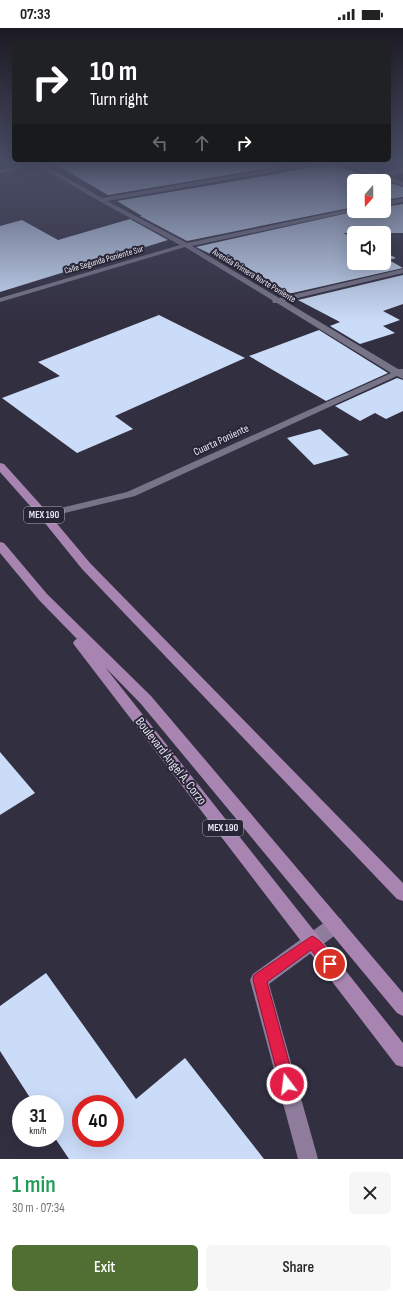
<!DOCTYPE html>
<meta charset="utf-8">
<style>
:root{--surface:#fff;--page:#f6f6f6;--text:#222;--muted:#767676;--accent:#516f33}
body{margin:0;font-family:"Sofia Sans Condensed",sans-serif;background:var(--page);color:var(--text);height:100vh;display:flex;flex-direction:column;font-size:15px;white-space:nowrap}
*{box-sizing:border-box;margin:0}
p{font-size:13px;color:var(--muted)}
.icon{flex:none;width:22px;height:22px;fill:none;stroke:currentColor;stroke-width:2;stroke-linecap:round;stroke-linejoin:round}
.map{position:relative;height:1131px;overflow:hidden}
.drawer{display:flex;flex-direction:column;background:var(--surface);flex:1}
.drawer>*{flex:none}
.guide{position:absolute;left:12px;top:12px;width:379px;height:122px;border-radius:6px;box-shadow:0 4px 16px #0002;background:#202124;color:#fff;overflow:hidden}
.needle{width:26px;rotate:200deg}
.tools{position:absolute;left:347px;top:146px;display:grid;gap:8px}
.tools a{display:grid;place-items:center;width:44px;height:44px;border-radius:6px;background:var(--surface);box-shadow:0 4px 16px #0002;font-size:20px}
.speed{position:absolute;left:12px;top:1067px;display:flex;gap:8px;font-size:20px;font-weight:700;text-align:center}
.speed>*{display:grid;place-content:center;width:52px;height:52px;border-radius:50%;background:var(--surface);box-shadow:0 4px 16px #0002;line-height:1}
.speed small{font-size:10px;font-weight:400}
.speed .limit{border:6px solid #d22;background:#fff;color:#111}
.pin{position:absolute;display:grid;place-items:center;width:34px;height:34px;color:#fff;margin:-17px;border:2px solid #fff;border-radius:50%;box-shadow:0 1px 4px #0007}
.me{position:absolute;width:44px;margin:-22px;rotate:345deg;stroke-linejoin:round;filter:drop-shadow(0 0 3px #0008)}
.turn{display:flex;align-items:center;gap:14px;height:84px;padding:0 12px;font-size:18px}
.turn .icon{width:52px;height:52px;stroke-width:2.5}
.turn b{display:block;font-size:28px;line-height:34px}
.lanes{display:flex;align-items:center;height:38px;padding:0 12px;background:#0003;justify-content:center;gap:20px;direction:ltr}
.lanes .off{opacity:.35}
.round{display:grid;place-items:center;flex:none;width:42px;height:42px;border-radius:6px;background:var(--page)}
.overview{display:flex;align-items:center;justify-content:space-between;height:68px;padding:0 12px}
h1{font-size:24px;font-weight:600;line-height:30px;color:#1e9e55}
.action{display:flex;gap:8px;margin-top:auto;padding:8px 12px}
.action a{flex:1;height:46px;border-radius:6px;background:var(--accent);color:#fff;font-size:16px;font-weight:600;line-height:46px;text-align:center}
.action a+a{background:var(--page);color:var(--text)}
.status{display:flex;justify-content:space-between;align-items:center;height:28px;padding:0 20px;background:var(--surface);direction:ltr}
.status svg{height:11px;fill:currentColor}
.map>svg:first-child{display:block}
.building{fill:#cbdcf8;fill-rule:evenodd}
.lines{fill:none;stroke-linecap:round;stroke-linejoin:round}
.street{fill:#777488;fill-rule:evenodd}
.secondary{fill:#8f7c9d;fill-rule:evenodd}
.primary{fill:#a884b1;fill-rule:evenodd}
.route{fill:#e11d48;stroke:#92132f}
.labels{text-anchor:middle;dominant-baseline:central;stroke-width:4;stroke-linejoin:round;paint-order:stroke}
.far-street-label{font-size:9px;fill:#e5e4ef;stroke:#282536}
.shield{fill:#282536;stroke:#acabb8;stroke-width:1}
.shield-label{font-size:10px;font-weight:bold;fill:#e5e4ef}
.street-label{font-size:11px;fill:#e5e4ef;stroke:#282536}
.near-street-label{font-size:13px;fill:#e5e4ef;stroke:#282536}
</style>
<div class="status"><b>07:33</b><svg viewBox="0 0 49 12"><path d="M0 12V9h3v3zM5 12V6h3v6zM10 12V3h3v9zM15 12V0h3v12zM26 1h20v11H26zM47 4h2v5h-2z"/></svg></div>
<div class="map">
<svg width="403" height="1131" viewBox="0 0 403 1131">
<rect width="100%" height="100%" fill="#322f41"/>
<!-- building -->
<g class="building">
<path d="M53 135H275V139L108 167Z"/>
<path d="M330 136 384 153H354V179L187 213 140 188H142L117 173 276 146 315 138 318 139Z"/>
<path d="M384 153 403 159V169L384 172Z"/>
<path d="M403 176V205H343L354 210V235H384V224L396 230 389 232 403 240 288 266 276 262 246 243 196 219 357 183H384V179Z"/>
<path d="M130 191 168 212 0 264V198L22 192 58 212Z"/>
<path d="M403 247V276L383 283 400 292 383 298 395 305 360 316 330 298 340 294 298 272Z"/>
<path d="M159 287 245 330 115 388 133 401 77 425 2 370 60 348 38 334Z"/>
<path d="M319 302 388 345 326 373 249 328Z"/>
<path d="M397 350 403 352V383L386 391 375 385 360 393 335 378Z"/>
<path d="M320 401 349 427 314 437 287 410Z"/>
<path d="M0 724 35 765 0 787Z"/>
<path d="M46 945 136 1071 185 1030 264 1131H69L55 1110V1076H34L0 1023V978ZM81 1076H115V1110H81Z"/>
</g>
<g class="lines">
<!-- street -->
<g class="street">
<path d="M34 135H40L102 170 305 135H316L313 137 107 173 187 215 354 180V183H356L192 218 279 270 403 241V245L285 273 398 341H403V351L397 348 135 468 44 490 40 489 39 487 40 485 127 464 391 345 277 275H273L272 272 185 219 0 274V270L180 217 99 173Z"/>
<path d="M342 135H349L381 146 403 140V144L387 148 403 154V158Z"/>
<path d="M403 170V174L384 178V174Z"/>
</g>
<!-- secondary -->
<g class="secondary">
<path d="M31 135H39L0 146V142Z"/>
<path d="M335 889 341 891 343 897 341 903 269 956 318 1131H298L250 952 253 946 329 891Z"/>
</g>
<!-- primary -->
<g class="primary">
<path d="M0 435 4 436 48 485 90 535 403 855V873L397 871 82 541 40 489 0 444Z"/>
<path d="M0 514 4 515 47 566 151 668 403 965V988L397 985 141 676 105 639 403 1015V1039L396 1037 75 618 73 615 75 612 77 611 39 572 0 525Z"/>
</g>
</g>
<!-- sky -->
<linearGradient id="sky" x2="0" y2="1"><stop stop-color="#1c1a24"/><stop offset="0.46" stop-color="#494d65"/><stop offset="1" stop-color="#494d65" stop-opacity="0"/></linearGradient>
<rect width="403" height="293" fill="url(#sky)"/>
<!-- route -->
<path class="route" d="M312 908C321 911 332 927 336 936L334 941 330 943 325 941 311 922 267 954 295 1056 293 1061 287 1063 282 1061 280 1056 253 952 254 947Z"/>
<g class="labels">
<!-- far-street labels -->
<g class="far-street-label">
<text transform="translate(104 232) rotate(-16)">Calle Segunda Poniente Sur</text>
<text transform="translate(254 248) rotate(31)">Avenida Primera Norte Poniente</text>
</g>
<!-- shield labels -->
<g class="shield">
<rect x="24" y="479" width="40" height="16" rx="3"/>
<rect x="203" y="792" width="40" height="16" rx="3"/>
</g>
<g class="shield-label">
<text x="44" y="487">MEX 190</text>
<text x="223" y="800">MEX 190</text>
</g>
<!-- street labels -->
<g class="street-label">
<text transform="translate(221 412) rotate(-25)">Cuarta Poniente</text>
</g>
<!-- near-street labels -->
<g class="near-street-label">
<text transform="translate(171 733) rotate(52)">Boulevard Ángel A. Corzo</text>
</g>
</g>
</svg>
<div class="tools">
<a><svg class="needle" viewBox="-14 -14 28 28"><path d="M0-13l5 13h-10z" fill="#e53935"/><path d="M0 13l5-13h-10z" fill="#767676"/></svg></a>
<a><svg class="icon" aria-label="sound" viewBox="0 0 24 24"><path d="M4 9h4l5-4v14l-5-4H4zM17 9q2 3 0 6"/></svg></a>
</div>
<div class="speed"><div>31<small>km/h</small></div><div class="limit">40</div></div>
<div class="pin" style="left:330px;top:936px;background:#d93025"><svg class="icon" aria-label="arrive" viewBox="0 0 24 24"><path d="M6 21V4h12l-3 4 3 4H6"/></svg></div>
<svg class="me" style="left:287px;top:1056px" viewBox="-20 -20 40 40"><circle r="17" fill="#e11d48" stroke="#fff" stroke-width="3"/><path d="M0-11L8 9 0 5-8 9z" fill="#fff"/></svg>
<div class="guide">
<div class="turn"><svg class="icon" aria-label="right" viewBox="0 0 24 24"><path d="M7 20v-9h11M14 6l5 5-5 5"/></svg><div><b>10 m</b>Turn right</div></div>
<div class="lanes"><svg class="icon off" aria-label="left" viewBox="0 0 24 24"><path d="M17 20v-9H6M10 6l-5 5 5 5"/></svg><svg class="icon off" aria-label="ahead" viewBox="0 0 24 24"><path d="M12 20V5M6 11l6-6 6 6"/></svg><svg class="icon" aria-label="right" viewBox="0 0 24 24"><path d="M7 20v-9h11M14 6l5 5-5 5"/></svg></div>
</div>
</div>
<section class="drawer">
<div class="overview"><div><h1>1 min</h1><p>30 m · 07:34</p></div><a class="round"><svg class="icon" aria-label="close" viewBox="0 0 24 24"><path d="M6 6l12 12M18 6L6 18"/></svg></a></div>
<div class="action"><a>Exit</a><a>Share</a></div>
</section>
